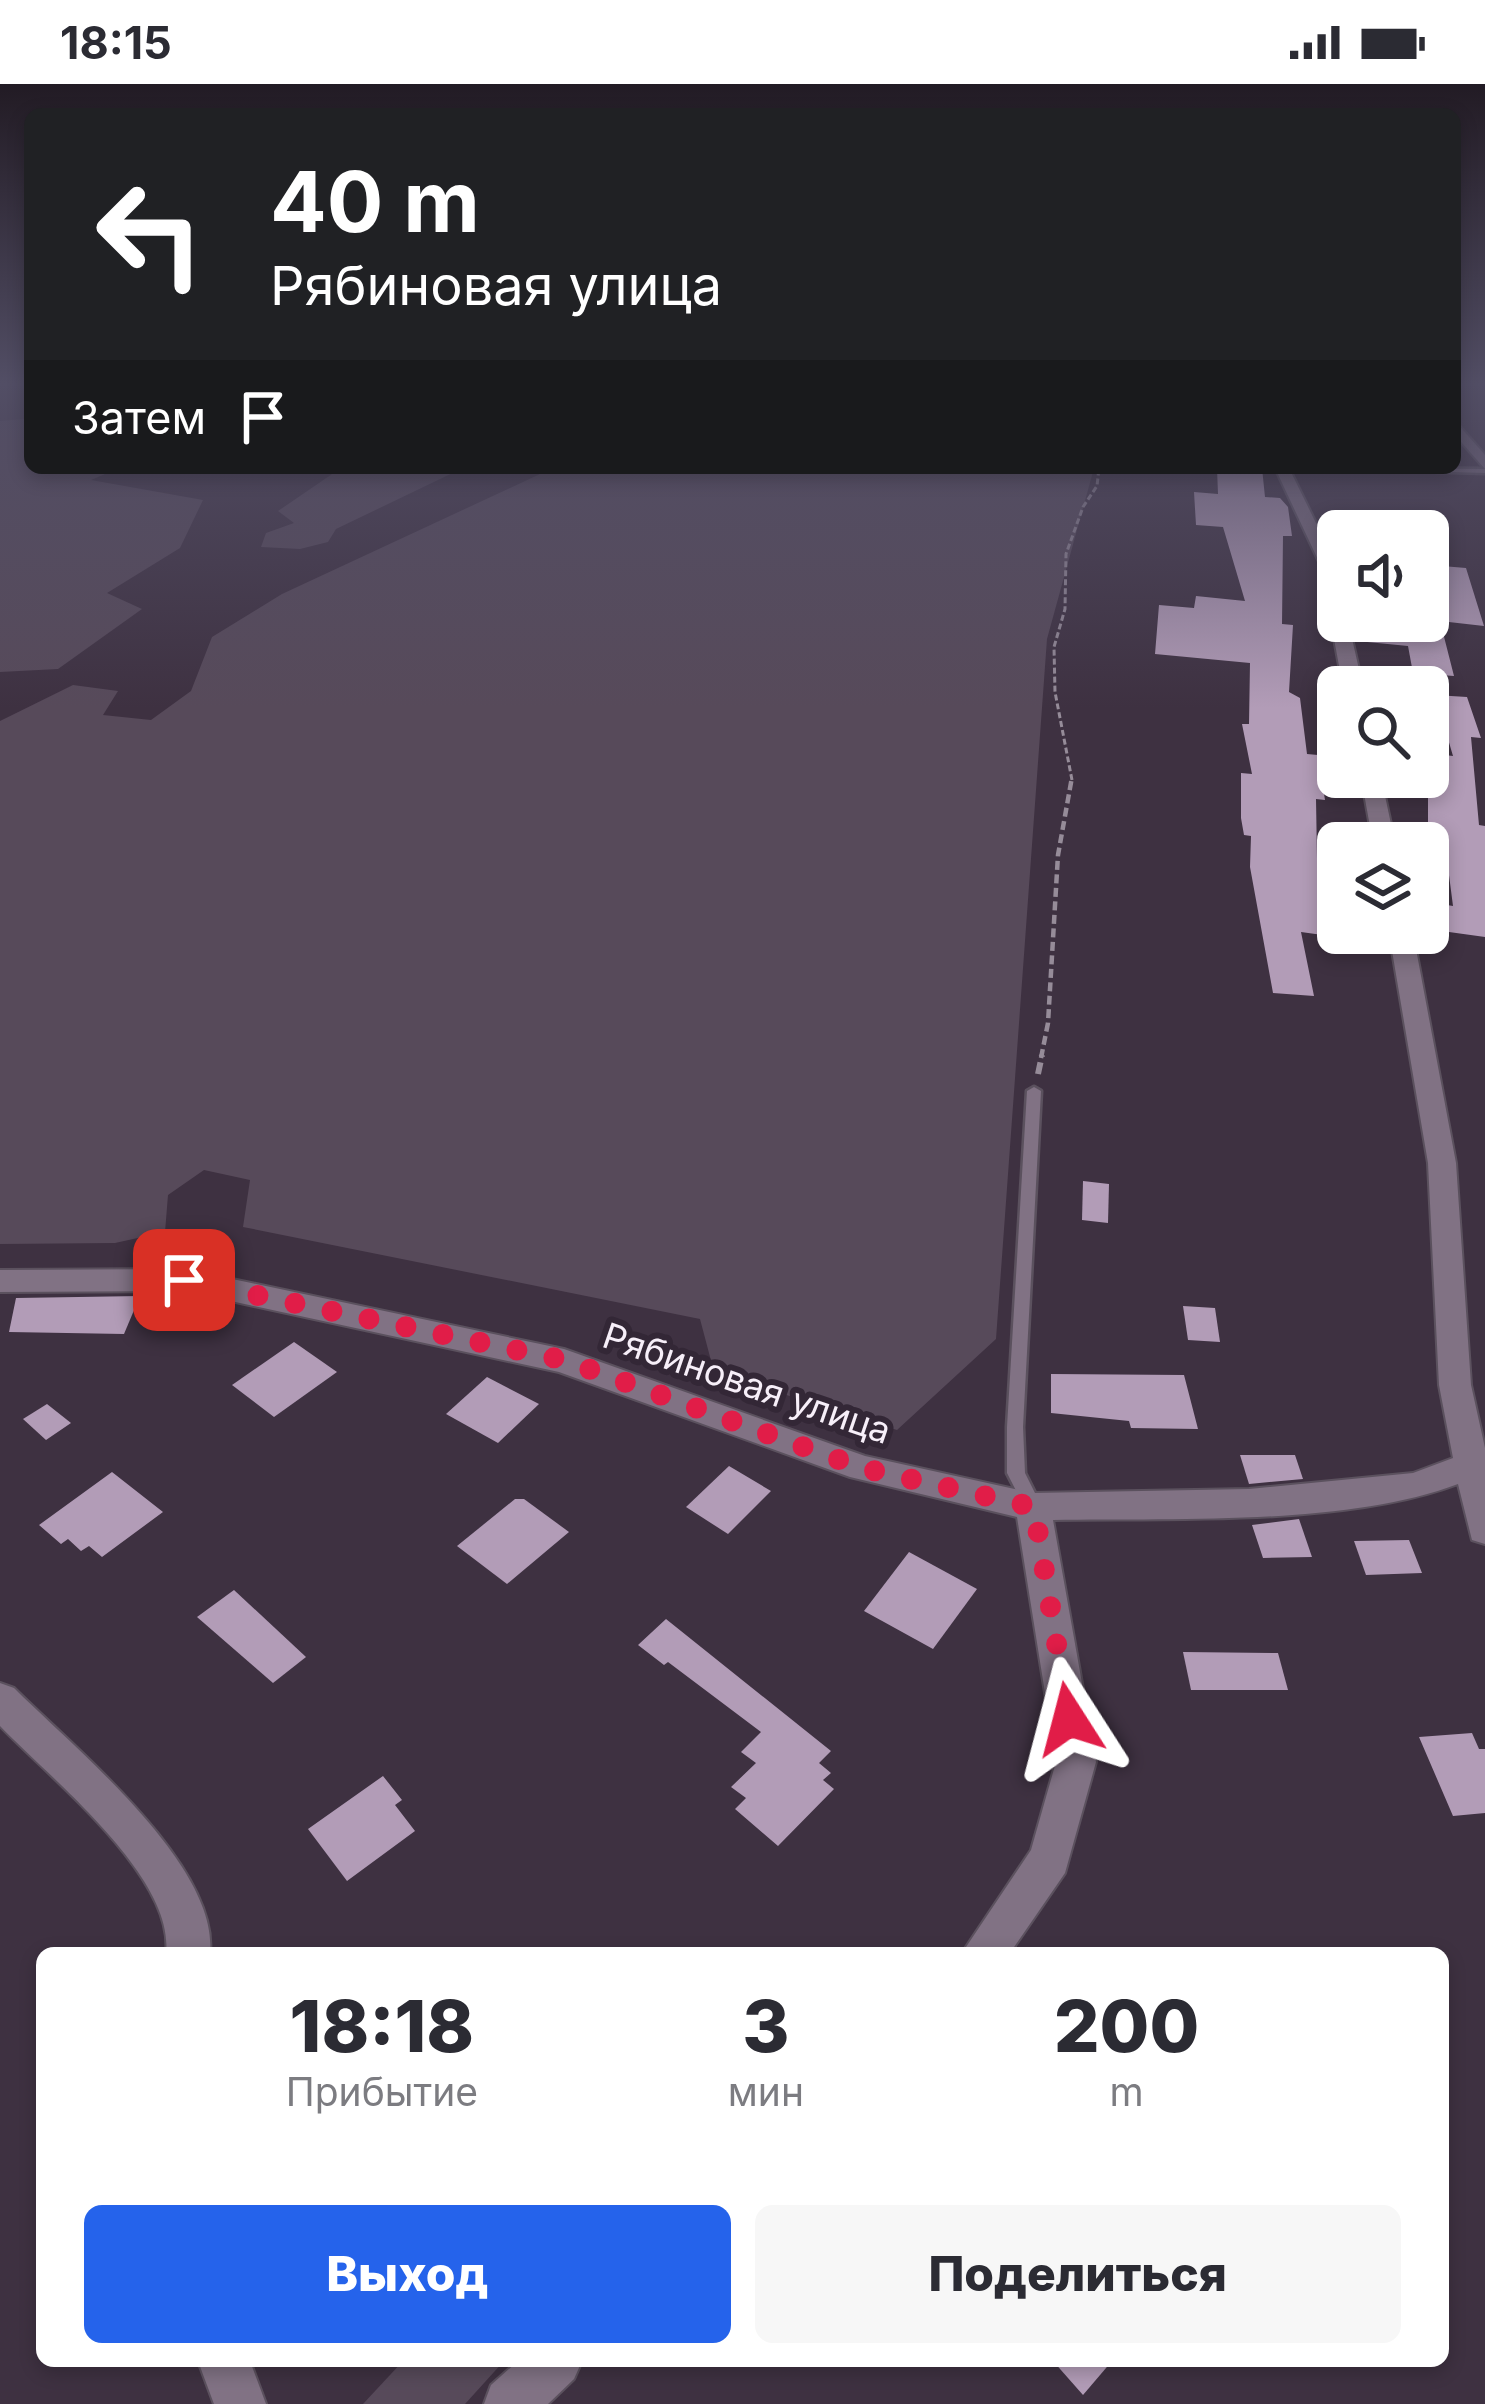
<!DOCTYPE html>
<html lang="ru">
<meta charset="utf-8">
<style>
:root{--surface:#fff;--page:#f7f7f7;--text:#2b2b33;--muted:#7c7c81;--accent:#2563eb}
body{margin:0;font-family:Inter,sans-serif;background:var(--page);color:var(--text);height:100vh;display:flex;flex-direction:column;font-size:45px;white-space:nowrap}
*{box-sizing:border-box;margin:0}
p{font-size:39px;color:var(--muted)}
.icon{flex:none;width:66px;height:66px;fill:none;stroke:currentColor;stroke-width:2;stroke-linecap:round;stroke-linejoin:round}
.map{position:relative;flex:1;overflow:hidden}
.panel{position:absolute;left:36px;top:1863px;width:1413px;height:420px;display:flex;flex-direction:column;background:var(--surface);border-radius:18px;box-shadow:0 6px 18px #0003}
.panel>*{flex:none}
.top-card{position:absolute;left:24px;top:24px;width:1437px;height:366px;border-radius:18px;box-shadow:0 6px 18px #0003;background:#202124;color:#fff;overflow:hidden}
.fabs{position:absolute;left:1317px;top:426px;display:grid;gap:24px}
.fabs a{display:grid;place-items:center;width:132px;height:132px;border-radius:18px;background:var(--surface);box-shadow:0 6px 18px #0003;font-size:60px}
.pin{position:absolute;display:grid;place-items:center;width:102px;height:102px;color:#fff;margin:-51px;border-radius:24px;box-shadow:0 6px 18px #0006}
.me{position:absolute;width:132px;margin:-66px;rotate:351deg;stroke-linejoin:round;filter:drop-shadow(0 0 9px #0008)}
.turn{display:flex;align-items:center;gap:42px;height:252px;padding:0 48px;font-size:54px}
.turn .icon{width:156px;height:156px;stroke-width:2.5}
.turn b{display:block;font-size:84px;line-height:102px}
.then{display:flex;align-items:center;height:114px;padding:0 48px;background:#0003;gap:24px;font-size:45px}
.eta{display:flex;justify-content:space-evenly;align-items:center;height:204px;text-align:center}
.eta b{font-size:72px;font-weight:800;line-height:84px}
.action{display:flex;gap:24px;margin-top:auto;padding:24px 48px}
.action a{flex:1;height:138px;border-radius:18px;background:var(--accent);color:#fff;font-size:48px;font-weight:800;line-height:138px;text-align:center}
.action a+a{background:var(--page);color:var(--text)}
.status{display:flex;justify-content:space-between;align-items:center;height:84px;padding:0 60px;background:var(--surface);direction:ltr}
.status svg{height:33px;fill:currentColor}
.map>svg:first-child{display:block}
.green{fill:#574a5a}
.building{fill:#b29cb7}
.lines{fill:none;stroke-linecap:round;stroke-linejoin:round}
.lane-casing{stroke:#5b515e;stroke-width:5}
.street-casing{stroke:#5b515e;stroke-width:4}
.path-far2{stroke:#968c99;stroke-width:3;stroke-dasharray:6 3;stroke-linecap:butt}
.path-far1{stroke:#968c99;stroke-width:4.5;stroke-dasharray:9 4.5;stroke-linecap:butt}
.path{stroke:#968c99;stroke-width:6;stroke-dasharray:12 6;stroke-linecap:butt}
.lane{fill:#817284;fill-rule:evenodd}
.street{fill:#817284;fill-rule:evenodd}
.route{stroke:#e11d48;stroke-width:21;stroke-dasharray:0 37.8}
.labels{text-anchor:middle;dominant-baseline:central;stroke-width:12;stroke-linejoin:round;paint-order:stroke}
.street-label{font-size:36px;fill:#f7eff9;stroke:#332736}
</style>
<div class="status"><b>18:15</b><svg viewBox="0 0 49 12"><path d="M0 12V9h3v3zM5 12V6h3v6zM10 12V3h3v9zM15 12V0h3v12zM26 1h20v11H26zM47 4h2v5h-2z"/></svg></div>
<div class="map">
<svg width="1485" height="2320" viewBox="0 0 1485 2320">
<rect width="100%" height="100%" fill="#3e3141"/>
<!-- green -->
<g class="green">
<path d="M30 319V384H119L91 396 203 416 180 464 107 509 142 525 58 585 0 588V337L24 335Z"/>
<path d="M341 384H463L336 445 328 458 300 465 261 463 266 449 294 439 278 427Z"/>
<path d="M553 384H1094L1047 555 996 1255 897 1346 714 1288 700 1235 243 1143 250 1096 204 1086 168 1111 165 1148 115 1159 0 1160V637L73 601 118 607 103 631 151 636 191 607 212 553 282 510Z"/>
<path d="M403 2277H504L465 2320H363Z"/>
</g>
<!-- building -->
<g class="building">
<path d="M1217 384H1262L1265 413 1280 414 1288 423 1292 452H1283L1282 540 1293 541 1289 608 1300 614 1307 670 1318 671 1325 716 1316 715 1317 774 1336 776 1337 853 1301 848 1314 912 1273 909 1250 783 1251 752 1244 751 1241 734V689L1252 690 1242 640H1249L1250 579 1155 570 1159 521 1194 524 1196 512 1245 517 1223 443 1196 441 1194 408 1218 410Z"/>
<path d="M1430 481 1466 484 1484 542 1440 537 1454 592 1413 589 1408 562 1357 557 1353 537H1438Z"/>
<path d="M1435 611 1467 613 1481 654 1471 653 1479 741 1485 742V853L1449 848 1447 821 1453 822 1443 745 1428 744V669L1453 672Z"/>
<path d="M1083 1097 1109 1100 1108 1139 1082 1136Z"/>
<path d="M140 1212 124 1250 9 1248 16 1214Z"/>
<path d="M1183 1222 1215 1224 1220 1258 1188 1256Z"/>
<path d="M294 1258 337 1288 274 1333 232 1301Z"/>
<path d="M1051 1290 1184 1291 1198 1345 1131 1344 1129 1337 1051 1329Z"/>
<path d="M487 1293 539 1320 498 1359 446 1330Z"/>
<path d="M47 1320 71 1339 46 1356 23 1335Z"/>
<path d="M1240 1371H1295L1303 1395 1249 1400Z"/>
<path d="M729 1382 771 1407 728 1450 686 1423Z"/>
<path d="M112 1388 163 1428 102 1473 89 1462 81 1467 68 1455 61 1460 39 1441Z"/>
<path d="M515 1415H524L569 1448 507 1500 457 1462Z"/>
<path d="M1299 1435 1312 1473 1263 1474 1252 1441Z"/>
<path d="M1409 1456 1422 1489 1366 1491 1354 1457Z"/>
<path d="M909 1468 977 1505 933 1565 864 1527Z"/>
<path d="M234 1506 306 1573 273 1599 197 1533Z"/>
<path d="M666 1535 831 1667 819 1679 831 1689 823 1696 834 1705 778 1762 735 1725 746 1714 731 1703 756 1679 741 1668 761 1648 668 1578 664 1581 638 1561Z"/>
<path d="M1183 1568 1278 1569 1288 1606H1191Z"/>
<path d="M1472 1649 1479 1665H1485V1729L1453 1732 1419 1653Z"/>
<path d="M383 1692 402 1716 395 1721 415 1747 347 1797 308 1745Z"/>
<path d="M1053 2277H1112L1083 2311Z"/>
</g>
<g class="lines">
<defs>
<g id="lane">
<path d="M1377 384 1485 385V389L1381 386Z"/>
<path d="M1034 1003 1041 1007 1023 1343 1025 1389 1042 1423 1039 1428 1033 1430 1027 1428 1007 1389V1343L1027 1007Z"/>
</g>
<g id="street">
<path d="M1455 337 1485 371V385L1455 351Z"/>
<path d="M1275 384H1289L1336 480 1338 537H1348L1363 603H1343L1320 480Z"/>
<path d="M1361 693H1381L1395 759H1373Z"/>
<path d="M1389 849H1413L1456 1079 1471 1301 1485 1364V1460L1472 1456 1458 1400C1348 1442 1173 1434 1053 1436L1096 1678 1065 1789 1010 1869H962L1031 1766 1056 1678 1017 1433 850 1393 559 1288 185 1207 0 1208V1186L185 1185 564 1265 865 1372 1033 1409 1249 1405 1413 1389 1453 1374 1439 1301 1428 1079Z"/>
<path d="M0 1599 14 1604C73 1663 219 1781 210 1869H166C175 1793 50 1694 0 1642Z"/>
<path d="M198 2277H250L266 2320H214Z"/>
<path d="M518 2277H582L574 2295 548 2320H484L491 2301Z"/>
</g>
</defs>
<!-- lane casing -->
<use href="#lane" class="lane-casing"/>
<!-- street casing -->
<use href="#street" class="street-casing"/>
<!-- path-far2 -->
<path class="path-far2" d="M1072 696 1055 608 1054 563 1065 525 1066 470 1083 423 1097 402 1099 384"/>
<!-- path-far1 -->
<path class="path-far1" d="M1041 974 1048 939 1058 771 1072 693"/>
<!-- path -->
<path class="path" d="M1038 990 1042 971"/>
<!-- lane -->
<use href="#lane" class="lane"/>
<!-- street -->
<use href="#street" class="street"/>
</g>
<!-- sky -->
<linearGradient id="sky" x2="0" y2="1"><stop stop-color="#221b24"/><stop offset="0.48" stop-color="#524e65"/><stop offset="1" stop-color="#524e65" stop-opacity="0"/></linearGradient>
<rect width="1485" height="624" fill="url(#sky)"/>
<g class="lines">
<!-- route -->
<path class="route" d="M184 1196 564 1276 862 1384 1034 1423 1069 1635"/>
</g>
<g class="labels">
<!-- street labels -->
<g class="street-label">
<text transform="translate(747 1299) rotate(19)">Рябиновая улица</text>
</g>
</g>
</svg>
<div class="fabs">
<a><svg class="icon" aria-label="sound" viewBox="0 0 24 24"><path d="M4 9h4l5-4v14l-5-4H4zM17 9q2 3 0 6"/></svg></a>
<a><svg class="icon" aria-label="search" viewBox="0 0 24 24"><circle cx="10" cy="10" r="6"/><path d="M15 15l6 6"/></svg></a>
<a><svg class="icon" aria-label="layers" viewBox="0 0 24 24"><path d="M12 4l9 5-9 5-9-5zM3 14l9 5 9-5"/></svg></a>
</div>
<div class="pin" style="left:184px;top:1196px;background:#d93025"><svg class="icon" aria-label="arrive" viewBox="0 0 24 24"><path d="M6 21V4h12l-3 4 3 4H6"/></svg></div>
<svg class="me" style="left:1069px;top:1635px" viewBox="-20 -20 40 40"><path d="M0-17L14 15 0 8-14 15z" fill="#e11d48" stroke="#fff" stroke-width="4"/></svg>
<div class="top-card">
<div class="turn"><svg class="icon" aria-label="left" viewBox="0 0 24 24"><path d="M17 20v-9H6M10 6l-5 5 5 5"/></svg><div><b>40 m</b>Рябиновая улица</div></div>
<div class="then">Затем<svg class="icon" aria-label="arrive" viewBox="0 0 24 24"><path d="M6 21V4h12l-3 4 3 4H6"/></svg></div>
</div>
<section class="panel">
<div class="eta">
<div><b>18:18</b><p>Прибытие</p></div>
<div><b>3</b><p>мин</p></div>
<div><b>200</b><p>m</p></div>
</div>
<div class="action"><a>Выход</a><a>Поделиться</a></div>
</section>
</div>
